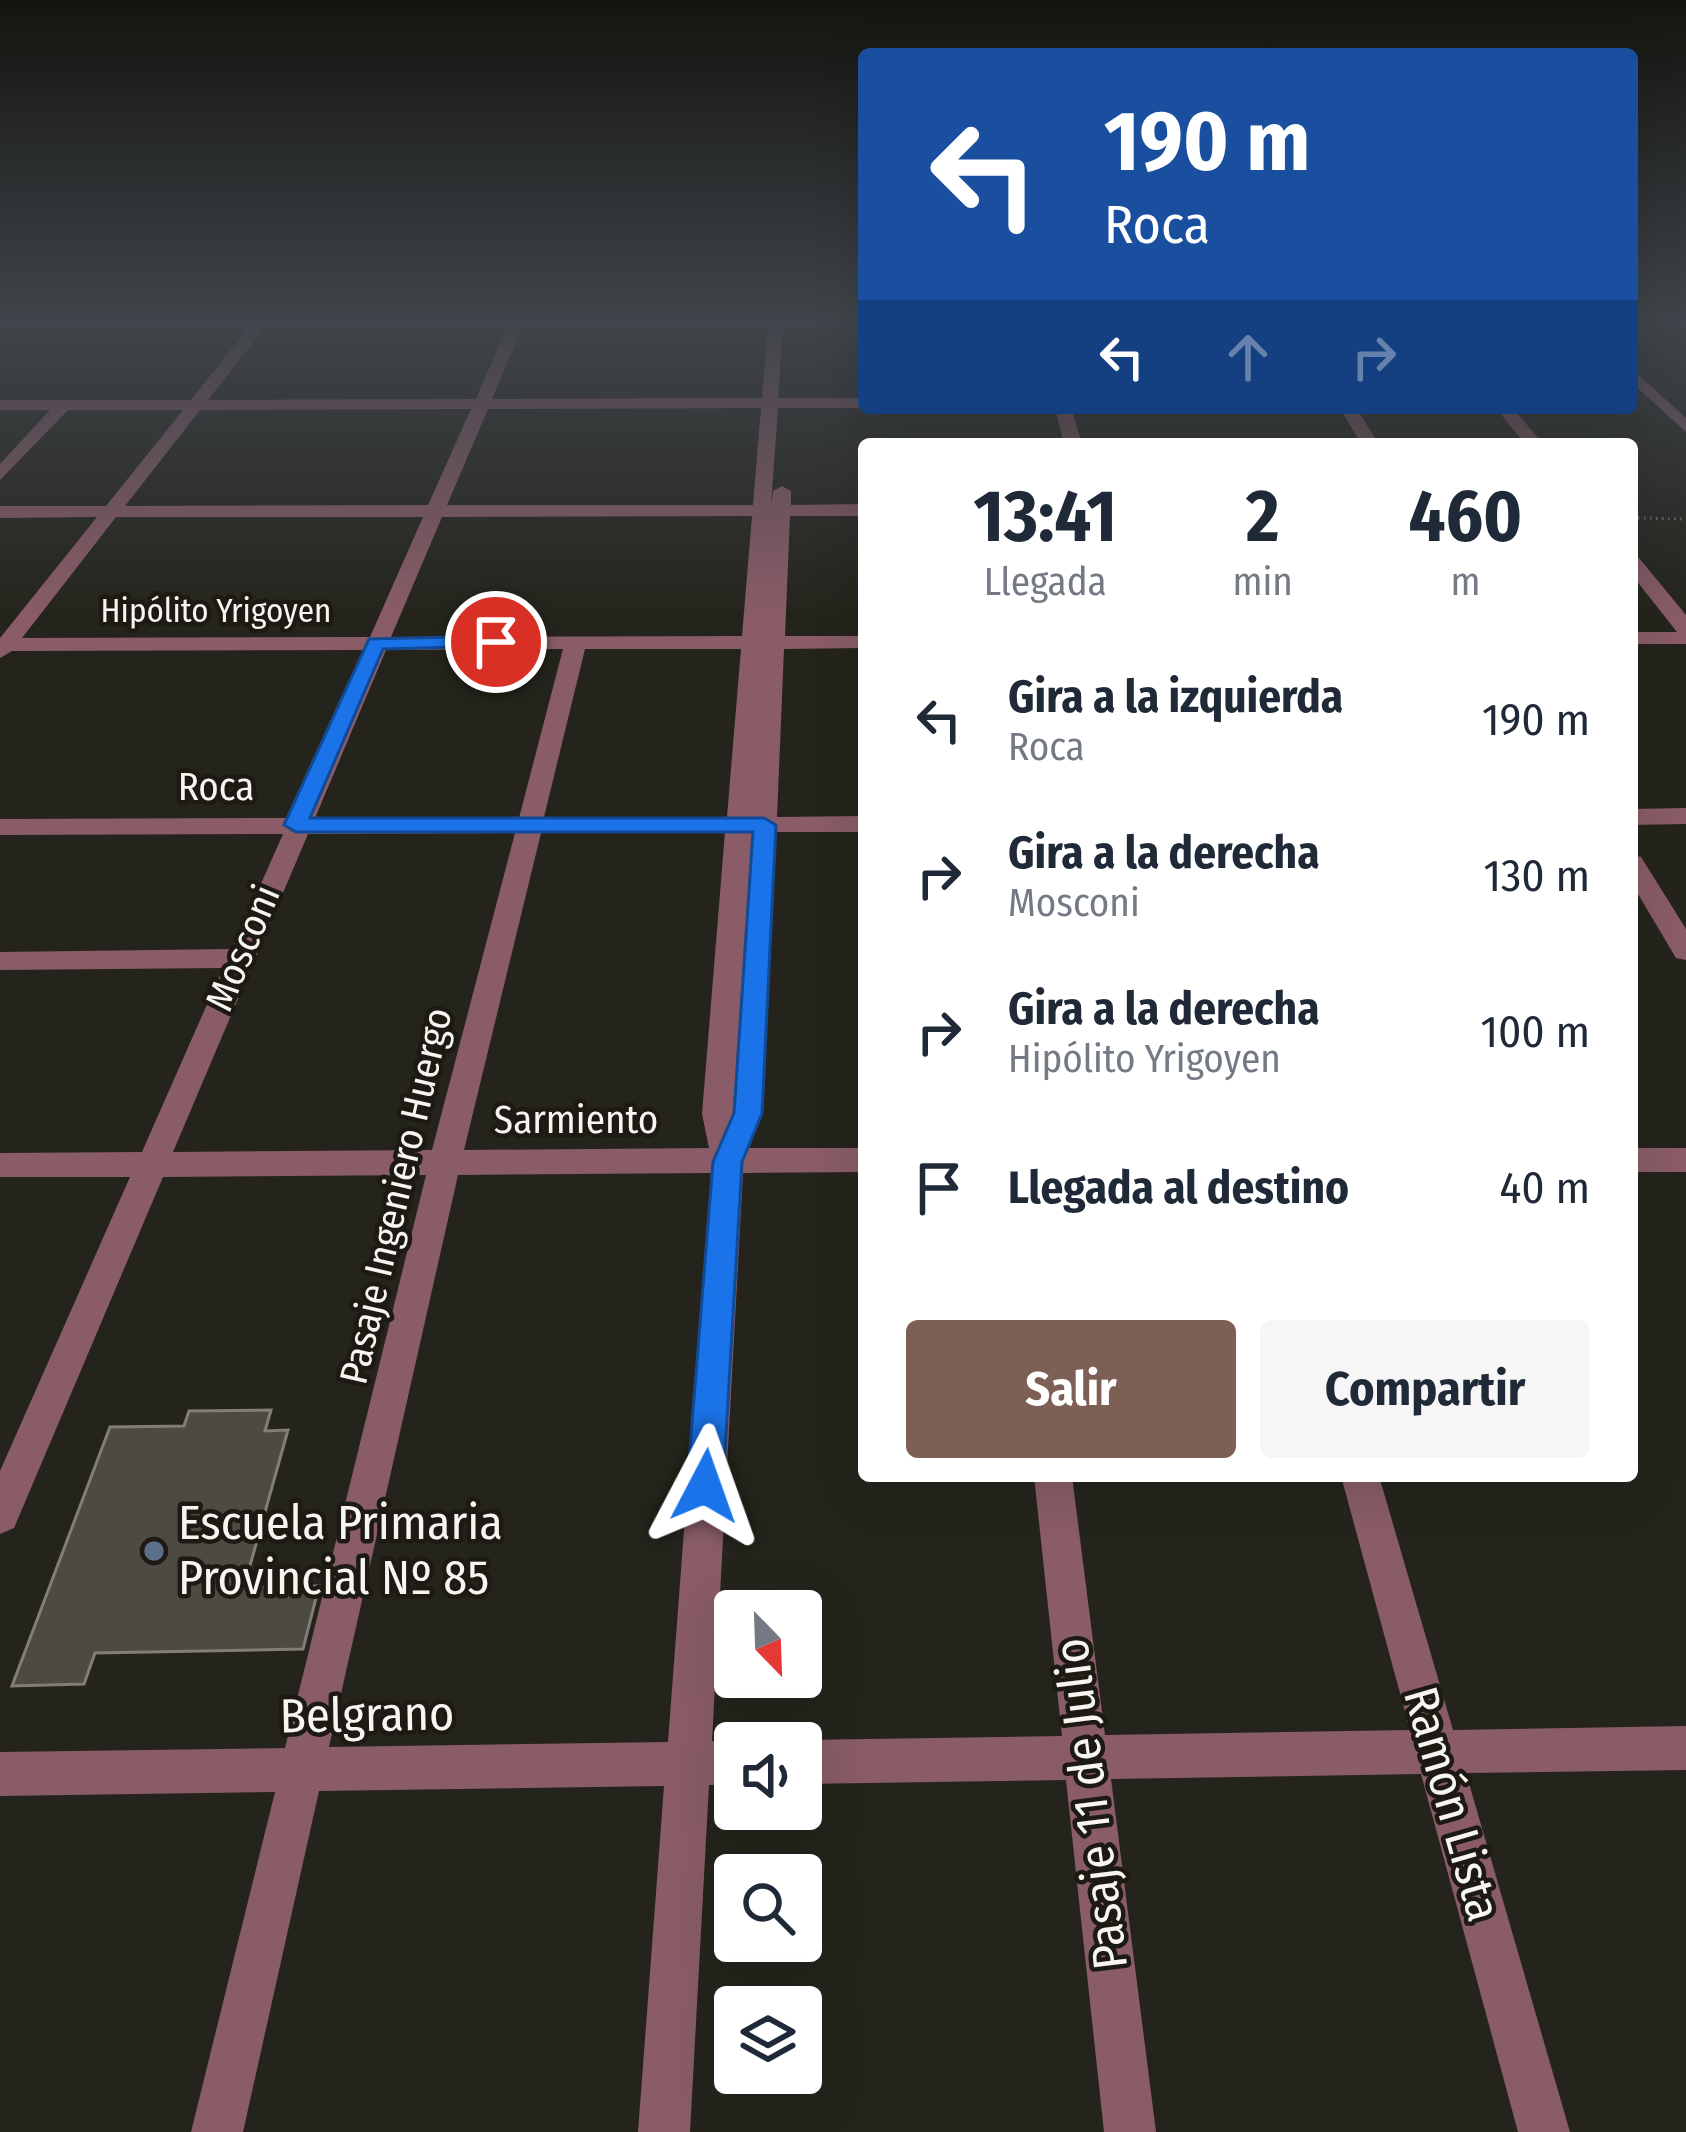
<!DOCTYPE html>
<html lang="es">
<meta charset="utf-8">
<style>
:root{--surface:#fff;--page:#f6f6f7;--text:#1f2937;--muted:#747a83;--accent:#7d5f55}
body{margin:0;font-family:"Fira Sans Condensed",sans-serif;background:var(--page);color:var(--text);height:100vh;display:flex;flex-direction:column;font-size:45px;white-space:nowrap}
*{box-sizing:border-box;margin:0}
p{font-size:39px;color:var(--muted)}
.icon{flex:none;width:66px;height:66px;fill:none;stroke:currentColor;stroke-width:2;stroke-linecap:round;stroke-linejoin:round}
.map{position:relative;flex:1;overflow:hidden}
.side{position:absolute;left:858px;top:438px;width:780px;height:1044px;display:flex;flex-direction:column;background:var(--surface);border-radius:12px;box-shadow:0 12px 48px #0002}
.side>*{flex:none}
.banner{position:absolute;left:858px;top:48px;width:780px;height:366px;border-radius:12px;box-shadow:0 12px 48px #0002;background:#1a4fa0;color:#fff;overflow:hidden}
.needle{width:78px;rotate:157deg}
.controls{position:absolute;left:714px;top:1590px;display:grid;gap:24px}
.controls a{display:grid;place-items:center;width:108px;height:108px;border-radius:12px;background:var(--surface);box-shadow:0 12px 48px #0002;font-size:60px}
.pin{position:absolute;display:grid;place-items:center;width:102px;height:102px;color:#fff;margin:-51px;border:6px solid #fff;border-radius:50%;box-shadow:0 3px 12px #0007}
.me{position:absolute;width:132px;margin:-66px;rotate:4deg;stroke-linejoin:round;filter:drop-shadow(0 0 9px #0008)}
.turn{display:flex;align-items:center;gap:42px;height:252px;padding:0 48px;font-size:54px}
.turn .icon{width:156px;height:156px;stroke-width:2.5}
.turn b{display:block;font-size:84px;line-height:102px}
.lanes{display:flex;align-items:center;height:114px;padding:0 48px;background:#0003;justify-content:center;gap:60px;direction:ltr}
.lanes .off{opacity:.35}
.eta{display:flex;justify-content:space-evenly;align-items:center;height:204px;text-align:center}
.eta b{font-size:72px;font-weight:700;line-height:84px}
.action{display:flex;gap:24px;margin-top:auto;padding:24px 48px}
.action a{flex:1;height:138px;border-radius:12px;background:var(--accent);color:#fff;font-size:48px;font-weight:700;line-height:138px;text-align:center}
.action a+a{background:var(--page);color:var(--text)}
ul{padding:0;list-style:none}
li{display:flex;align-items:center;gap:36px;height:156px;padding:0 48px}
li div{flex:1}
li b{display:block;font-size:45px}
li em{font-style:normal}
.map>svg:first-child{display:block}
.building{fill:#4c4a42;stroke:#807e75;stroke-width:3}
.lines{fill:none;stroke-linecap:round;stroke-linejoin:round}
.path{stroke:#77766f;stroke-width:3;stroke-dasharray:1.5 4.5;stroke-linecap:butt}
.minor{fill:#895c67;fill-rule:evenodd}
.route{fill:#1a73e8;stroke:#114b97;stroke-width:3}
.service-dot{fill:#5c6f8a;stroke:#1c1a13;stroke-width:4.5}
.labels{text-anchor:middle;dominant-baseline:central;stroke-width:9;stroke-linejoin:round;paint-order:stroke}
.far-street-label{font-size:33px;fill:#f6f5f0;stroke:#1c1a13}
.street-label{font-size:39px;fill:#f6f5f0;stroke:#1c1a13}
.near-poi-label{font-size:48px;fill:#f6f5f0;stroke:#1c1a13;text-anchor:start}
.near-street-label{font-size:48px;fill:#f6f5f0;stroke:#1c1a13}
</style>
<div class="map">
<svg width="1686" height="2132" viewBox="0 0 1686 2132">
<rect width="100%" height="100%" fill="#25241c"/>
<!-- building -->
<path class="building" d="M271 1410 265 1431 288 1430 244 1587 319 1586 303 1649 95 1653 84 1684 12 1686 110 1427 184 1426 189 1411Z"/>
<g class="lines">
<!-- path -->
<path class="path" d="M1632 518 1686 519"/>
<!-- minor -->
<g class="minor">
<path d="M864 318V326L783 327 778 398H864V408H778L771 505 773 491 782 486 791 491V505L864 504V516H790L785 636H864V648L784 649 777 817 864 816V832H776L763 1113 749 1148H864V1172L743 1173 712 1741 740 1743H735V1785H709L690 2132H638L664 1786 319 1791 243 2132H191L275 1792 0 1796V1752L285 1748 426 1175 163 1177 14 1528 0 1534V1471L130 1177H0V1153L142 1152 223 968 0 970V952L232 949 283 834 0 835V819L290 818 364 650 12 651 0 658V638L97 517 0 518V506H106L183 410H68L0 480V464L50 410H0V400H191L248 328H0V320ZM507 327 476 399 208 400 264 328ZM522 327H768L762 398 492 399ZM761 408 753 505H447L488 409ZM471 409 428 505 125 506 200 410ZM752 516 742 636 391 637 442 517ZM116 517H423L370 637 22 638ZM563 649 519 818H315L386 650ZM585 649H741L727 817H544ZM725 832 702 1114 709 1148 464 1150 541 833ZM515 833 432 1150 173 1152 308 834ZM711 1173 668 1742 329 1747 458 1175Z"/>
<rect x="1632" y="318" width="54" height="7"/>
<path d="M1632 369 1686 418V432L1632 383Z"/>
<path d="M1055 408H1071L1082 444H1064Z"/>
<path d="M1340 408H1356L1379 444H1361Z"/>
<path d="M1496 408H1513L1543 444H1525Z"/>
<path d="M1632 556 1639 558 1686 615V644H1632V632H1677L1632 575Z"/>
<path d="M1686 808V824L1632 825V809Z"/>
<path d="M1632 855 1641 857 1686 929V960L1676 958 1632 884Z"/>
<rect x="1632" y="1148" width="54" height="24"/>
<path d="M1034 1476H1072L1105 1735 1410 1730 1341 1476H1379L1453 1730 1686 1726V1770L1466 1773 1570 2132H1518L1421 1774 1111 1779 1156 2132H1104L1066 1780 801 1784V1743H794L801 1740 1062 1736Z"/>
</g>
</g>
<!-- sky -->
<linearGradient id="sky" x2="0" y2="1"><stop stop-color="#14140f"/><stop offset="0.52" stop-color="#40454b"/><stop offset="1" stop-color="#40454b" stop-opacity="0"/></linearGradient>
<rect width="1686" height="616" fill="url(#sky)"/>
<!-- route -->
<path class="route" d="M496 636 503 638V646L383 649 310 818H764L776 825 762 1113 742 1162 723 1486 717 1497 705 1502 693 1497 687 1486 713 1162 734 1113 753 832H296L284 825 369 639Z"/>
<!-- markers -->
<circle class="service-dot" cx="154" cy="1551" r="12"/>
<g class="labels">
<!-- far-street labels -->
<g class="far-street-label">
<text x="216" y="611">Hipólito Yrigoyen</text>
</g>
<!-- street labels -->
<g class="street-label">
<text x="216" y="787">Roca</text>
<text transform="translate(243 948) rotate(-67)">Mosconi</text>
<text x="576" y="1120">Sarmiento</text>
<text transform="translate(396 1196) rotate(-77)">Pasaje Ingeniero Huergo</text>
</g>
<!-- near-poi labels -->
<g class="near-poi-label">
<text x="178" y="1523">Escuela Primaria<tspan x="178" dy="55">Provincial Nº 85</tspan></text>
</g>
<!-- near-street labels -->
<g class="near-street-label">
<text transform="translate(367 1715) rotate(-1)">Belgrano</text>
<text transform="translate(1091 1804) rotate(-97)">Pasaje 11 de Julio</text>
<text transform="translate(1452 1804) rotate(74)">Ramón Lista</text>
</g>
</g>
</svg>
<div class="controls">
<a><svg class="needle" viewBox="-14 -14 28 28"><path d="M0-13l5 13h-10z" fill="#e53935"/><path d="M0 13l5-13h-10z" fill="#747a83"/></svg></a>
<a><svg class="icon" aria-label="sound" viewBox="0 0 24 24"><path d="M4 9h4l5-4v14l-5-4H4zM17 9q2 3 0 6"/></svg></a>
<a><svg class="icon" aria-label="search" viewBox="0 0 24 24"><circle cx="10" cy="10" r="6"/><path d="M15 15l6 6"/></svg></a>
<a><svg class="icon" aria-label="layers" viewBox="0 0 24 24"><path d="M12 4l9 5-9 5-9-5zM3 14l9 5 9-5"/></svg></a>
</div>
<div class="pin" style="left:496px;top:642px;background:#d93025"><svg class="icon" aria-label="arrive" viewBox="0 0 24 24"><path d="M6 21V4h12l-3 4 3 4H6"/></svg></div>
<svg class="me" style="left:705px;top:1486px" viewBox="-20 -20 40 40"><path d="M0-17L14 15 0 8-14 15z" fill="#1a73e8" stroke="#fff" stroke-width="4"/></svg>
<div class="banner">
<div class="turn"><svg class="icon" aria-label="left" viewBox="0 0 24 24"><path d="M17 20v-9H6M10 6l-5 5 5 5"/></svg><div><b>190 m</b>Roca</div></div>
<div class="lanes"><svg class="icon" aria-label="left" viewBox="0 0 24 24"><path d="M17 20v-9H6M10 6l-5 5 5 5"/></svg><svg class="icon off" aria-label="ahead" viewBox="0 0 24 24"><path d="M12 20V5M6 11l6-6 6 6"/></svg><svg class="icon off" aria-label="right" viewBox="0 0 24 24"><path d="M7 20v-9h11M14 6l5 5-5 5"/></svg></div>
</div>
<section class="side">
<div class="eta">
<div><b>13:41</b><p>Llegada</p></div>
<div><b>2</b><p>min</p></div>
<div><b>460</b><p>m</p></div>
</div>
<ul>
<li><svg class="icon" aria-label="left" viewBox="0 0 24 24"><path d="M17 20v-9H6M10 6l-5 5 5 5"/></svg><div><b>Gira a la izquierda</b><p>Roca</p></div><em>190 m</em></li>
<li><svg class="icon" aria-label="right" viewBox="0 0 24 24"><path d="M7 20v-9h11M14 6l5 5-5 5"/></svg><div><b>Gira a la derecha</b><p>Mosconi</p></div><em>130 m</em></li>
<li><svg class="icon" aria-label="right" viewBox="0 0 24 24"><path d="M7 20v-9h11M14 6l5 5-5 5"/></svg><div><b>Gira a la derecha</b><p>Hipólito Yrigoyen</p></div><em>100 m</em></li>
<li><svg class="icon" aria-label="arrive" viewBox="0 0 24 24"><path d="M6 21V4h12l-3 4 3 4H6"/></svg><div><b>Llegada al destino</b></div><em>40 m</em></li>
</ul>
<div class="action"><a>Salir</a><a>Compartir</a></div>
</section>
</div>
